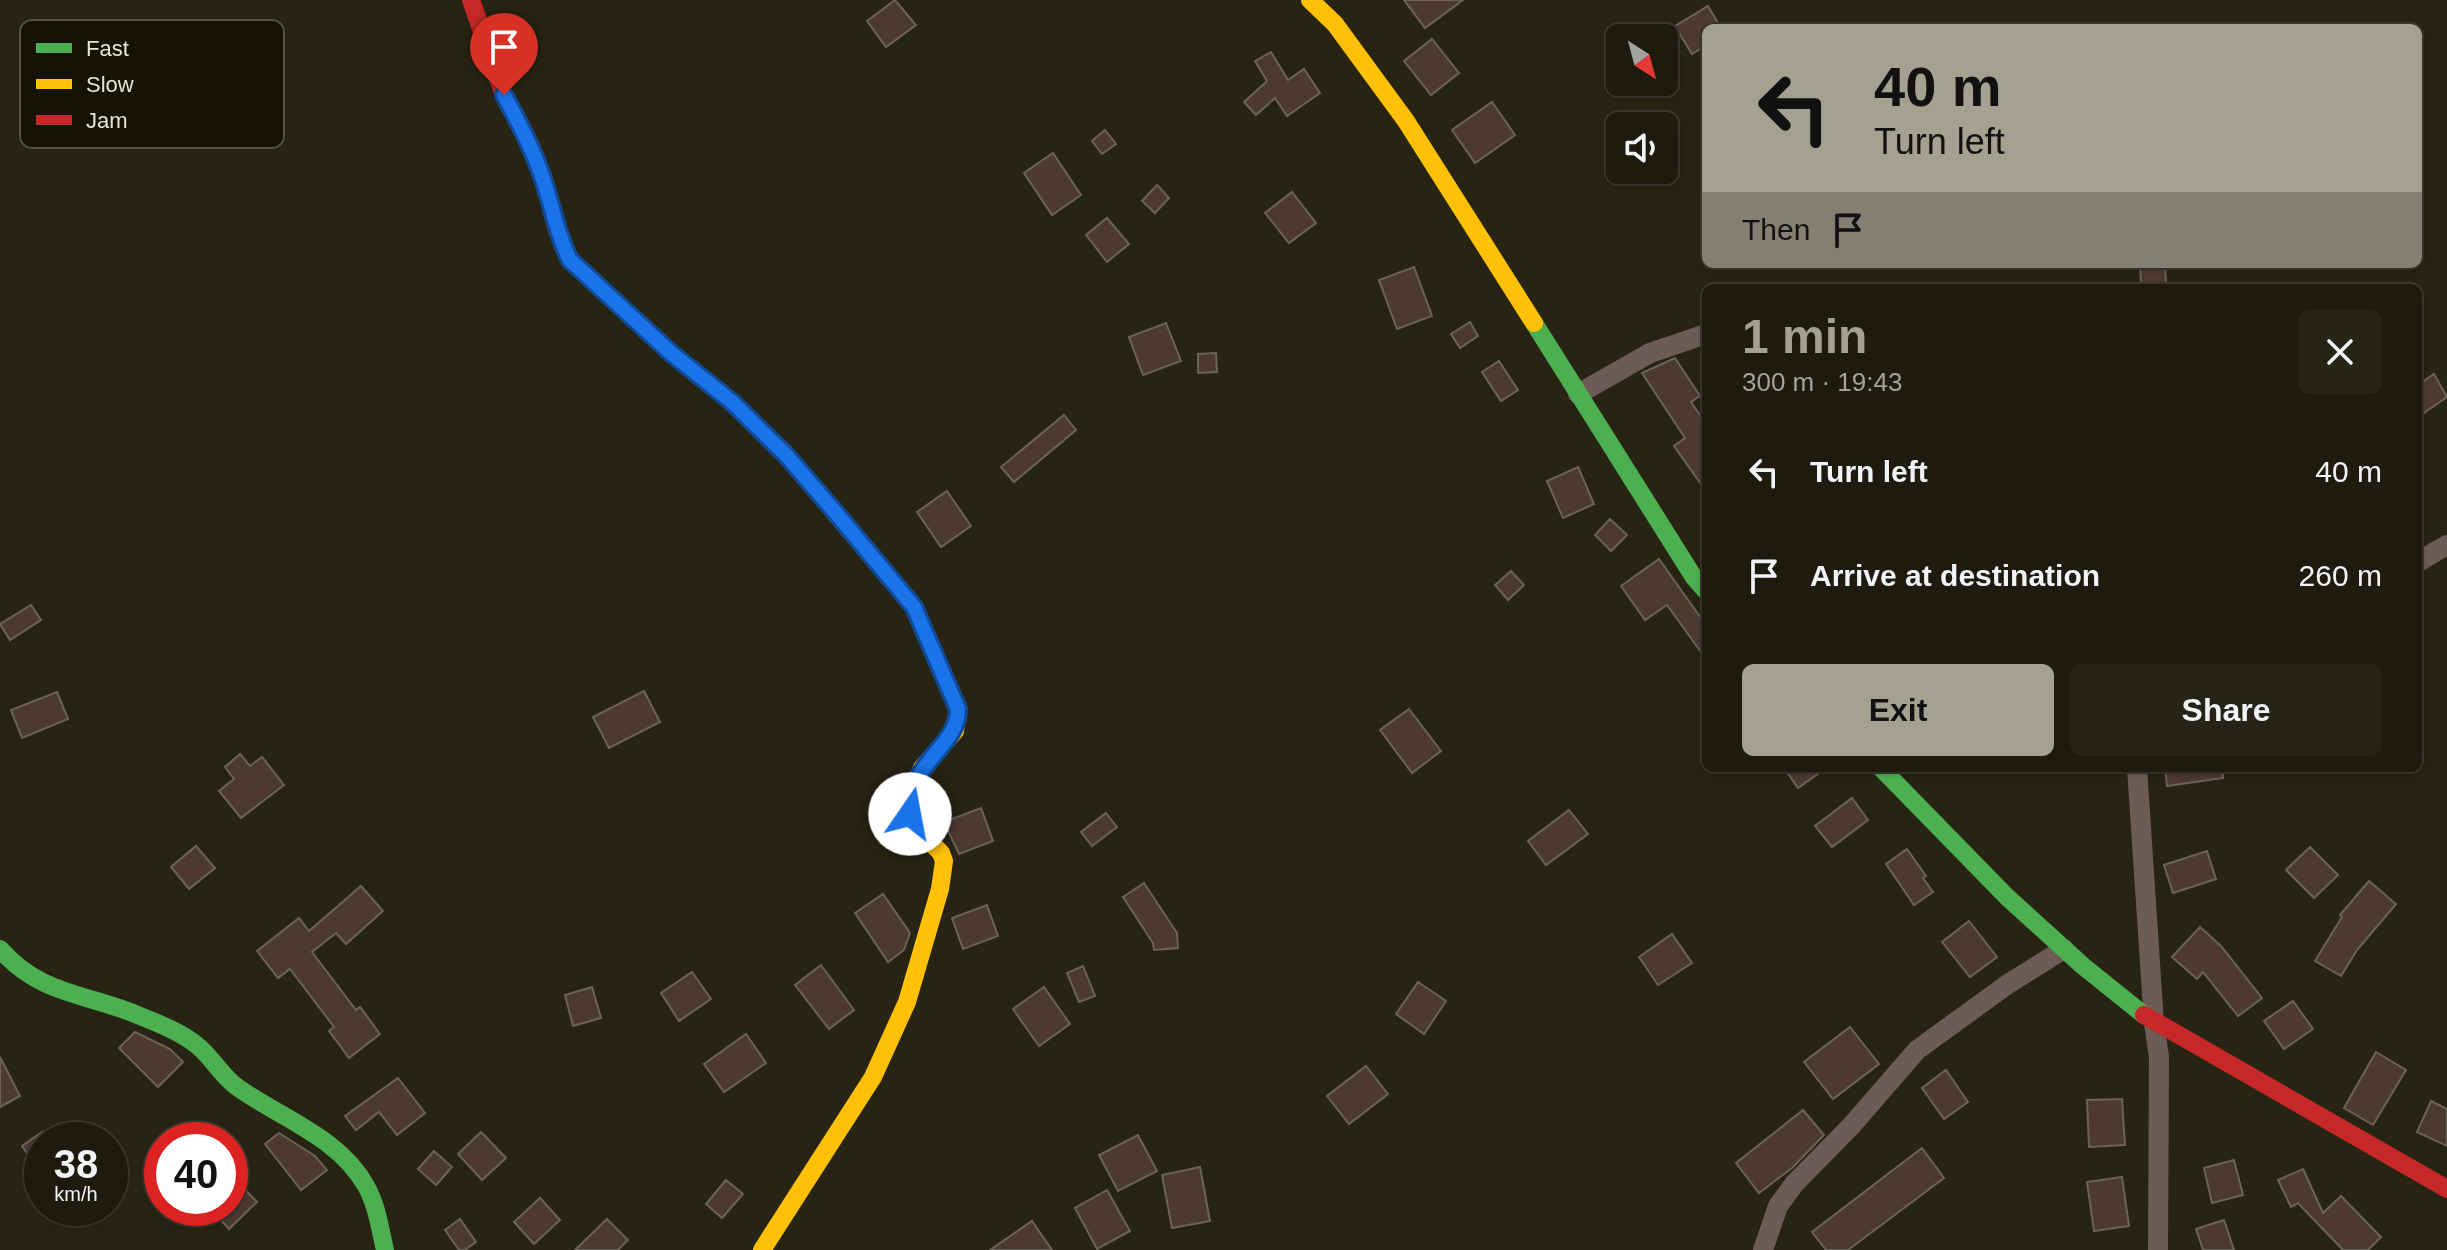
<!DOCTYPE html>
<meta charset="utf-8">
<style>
:root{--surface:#1e1b0e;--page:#262417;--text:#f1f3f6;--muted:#a1a19e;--line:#3c392e;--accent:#a4a190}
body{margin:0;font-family:Helvetica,sans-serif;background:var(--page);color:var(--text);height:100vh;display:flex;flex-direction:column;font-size:30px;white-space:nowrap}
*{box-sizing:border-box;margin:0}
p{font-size:26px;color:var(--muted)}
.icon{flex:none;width:44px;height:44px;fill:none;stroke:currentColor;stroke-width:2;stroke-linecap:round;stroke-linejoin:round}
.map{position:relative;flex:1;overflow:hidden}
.panel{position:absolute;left:1702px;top:284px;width:720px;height:488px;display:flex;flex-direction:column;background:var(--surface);border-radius:12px;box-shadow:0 2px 6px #0004,0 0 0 2px var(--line)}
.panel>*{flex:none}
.banner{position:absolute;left:1702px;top:24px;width:720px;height:244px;border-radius:12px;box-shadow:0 2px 6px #0004,0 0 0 2px var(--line);background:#a4a190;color:#111;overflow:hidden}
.needle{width:52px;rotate:144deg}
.tools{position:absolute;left:1606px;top:24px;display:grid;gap:16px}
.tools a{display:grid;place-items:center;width:72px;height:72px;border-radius:12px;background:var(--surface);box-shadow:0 2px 6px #0004,0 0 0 2px var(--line);font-size:40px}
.speed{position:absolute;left:24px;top:1122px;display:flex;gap:16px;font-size:40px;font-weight:700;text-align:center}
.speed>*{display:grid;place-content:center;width:104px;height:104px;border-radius:50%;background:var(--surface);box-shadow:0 2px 6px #0004,0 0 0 2px var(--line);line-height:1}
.speed small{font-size:20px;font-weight:400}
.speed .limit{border:12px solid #d22;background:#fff;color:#111}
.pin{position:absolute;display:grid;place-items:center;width:68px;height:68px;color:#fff;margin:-82px -34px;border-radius:50% 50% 50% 0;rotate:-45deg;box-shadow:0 0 8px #0007}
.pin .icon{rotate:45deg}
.me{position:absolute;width:88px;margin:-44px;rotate:12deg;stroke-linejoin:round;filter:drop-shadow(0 0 6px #0008)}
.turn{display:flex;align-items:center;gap:28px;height:168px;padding:0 40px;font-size:36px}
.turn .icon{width:104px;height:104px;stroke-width:2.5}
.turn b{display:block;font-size:56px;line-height:68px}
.then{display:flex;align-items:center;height:76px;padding:0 40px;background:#0003;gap:16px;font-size:30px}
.round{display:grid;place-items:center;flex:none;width:84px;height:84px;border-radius:12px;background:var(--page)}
.headline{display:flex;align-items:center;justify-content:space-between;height:136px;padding:0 40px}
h1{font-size:48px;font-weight:600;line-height:60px;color:var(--accent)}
.primary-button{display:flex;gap:16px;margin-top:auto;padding:16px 40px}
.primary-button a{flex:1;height:92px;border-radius:12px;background:var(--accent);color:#111;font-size:32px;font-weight:600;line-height:92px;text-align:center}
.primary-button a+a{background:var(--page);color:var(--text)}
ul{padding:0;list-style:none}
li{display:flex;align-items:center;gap:24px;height:104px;padding:0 40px}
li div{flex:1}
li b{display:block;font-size:30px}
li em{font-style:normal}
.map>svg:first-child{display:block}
.building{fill:#4c3932;stroke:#6b6259;stroke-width:2}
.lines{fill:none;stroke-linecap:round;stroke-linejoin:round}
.street{stroke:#6d5c56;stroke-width:20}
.fast{stroke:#4caf50;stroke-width:18}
.slow{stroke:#ffc107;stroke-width:18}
.jam{stroke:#c62828;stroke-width:18}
.route-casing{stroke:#114b97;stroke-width:20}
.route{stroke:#1a73e8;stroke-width:14}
.key{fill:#151306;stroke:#545244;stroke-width:2}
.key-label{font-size:22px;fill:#e7e4d3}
</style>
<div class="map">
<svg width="2447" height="1250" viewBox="0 0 2447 1250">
<rect width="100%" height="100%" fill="#282413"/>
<!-- building -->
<g class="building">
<path d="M895 0 916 25 886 47 867 21Z"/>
<path d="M1404 0H1463L1425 28Z"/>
<path d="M1708 6 1721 28H1706V45L1692 54 1676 28H1672Z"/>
<path d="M1432 39 1459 73 1431 95 1404 61Z"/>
<path d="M1271 52 1288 80 1304 69 1320 93 1287 116 1275 98 1256 115 1244 102 1267 81 1255 61Z"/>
<path d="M1492 102 1515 135 1475 163 1452 130Z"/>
<path d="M1105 130 1116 144 1102 154 1092 141Z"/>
<path d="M1053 153 1081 195 1052 215 1024 173Z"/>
<path d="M1157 185 1169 198 1155 213 1142 201Z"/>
<path d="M1292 192 1316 223 1289 243 1265 213Z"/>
<path d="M1107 218 1129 244 1107 262 1086 235Z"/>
<path d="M2140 264H2165L2166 283 2141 284Z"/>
<path d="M1414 267 1432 316 1397 329 1379 280Z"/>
<path d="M1470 322 1478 336 1460 348 1451 334Z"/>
<path d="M1166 323 1181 361 1143 375 1129 337Z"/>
<path d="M1216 353 1217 372 1198 373V354Z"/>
<path d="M1675 358 1700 396 1691 402 1706 424V491L1674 446 1685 438 1642 373Z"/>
<path d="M1499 361 1518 390 1501 401 1482 372Z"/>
<path d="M2434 374 2447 397 2418 417V385Z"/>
<path d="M1064 415 1076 430 1014 482 1001 467Z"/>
<path d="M1578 467 1594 504 1563 518 1547 481Z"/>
<path d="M947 491 971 526 941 547 917 512Z"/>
<path d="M1610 519 1627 535 1611 551 1595 535Z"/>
<path d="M1659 559 1706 625V659L1667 605 1645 620 1621 586Z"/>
<path d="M1511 571 1524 585 1508 600 1495 585Z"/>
<path d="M31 605 41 620 10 640 0 624Z"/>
<path d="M644 691 660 722 609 748 593 717Z"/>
<path d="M57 692 68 719 22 738 11 710Z"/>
<path d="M1409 709 1441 751 1412 773 1380 730Z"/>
<path d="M240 754 250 766 262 757 284 785 241 818 219 791 234 779 225 767Z"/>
<path d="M1784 768H1826L1798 788Z"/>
<path d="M2165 768H2223V778L2167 786Z"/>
<path d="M1852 798 1868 820 1832 847 1815 826Z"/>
<path d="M981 808 993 841 959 854 944 822Z"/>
<path d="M1569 810 1588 834 1546 865 1528 841Z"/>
<path d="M1106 813 1117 827 1092 846 1081 832Z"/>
<path d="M196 846 215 868 189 889 171 867Z"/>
<path d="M2310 847 2338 875 2314 898 2286 870Z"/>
<path d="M1907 849 1926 876 1923 878 1933 892 1914 905 1886 864Z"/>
<path d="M2207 851 2216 879 2173 893 2164 865Z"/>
<path d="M2369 881 2396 904 2357 950 2341 976 2315 961 2342 917 2340 915Z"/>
<path d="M1144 883 1177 933 1178 948 1154 950 1153 943 1123 897Z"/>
<path d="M361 886 383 911 346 944 336 933 312 952 356 1010 360 1007 380 1034 349 1058 329 1031 334 1027 290 969 278 978 257 951 299 918 309 931Z"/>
<path d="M883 894 910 933 904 950 888 962 855 913Z"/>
<path d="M987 905 998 936 963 949 952 918Z"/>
<path d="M1969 921 1997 957 1970 977 1942 942Z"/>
<path d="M2200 927 2221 946 2262 998 2238 1016 2203 972 2197 979 2172 957Z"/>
<path d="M1672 934 1692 963 1658 985 1639 957Z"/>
<path d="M821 965 854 1010 829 1029 795 985Z"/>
<path d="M1083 966 1095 996 1079 1002 1067 973Z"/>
<path d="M692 972 711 999 679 1021 661 993Z"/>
<path d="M1418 982 1446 1001 1424 1034 1396 1014Z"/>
<path d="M592 987 601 1018 573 1026 565 995Z"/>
<path d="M1044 987 1070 1024 1039 1046 1013 1009Z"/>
<path d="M2293 1001 2313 1029 2284 1049 2264 1021Z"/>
<path d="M1850 1027 1879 1064 1833 1099 1804 1062Z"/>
<path d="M135 1032 170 1049 183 1062 158 1087 119 1048Z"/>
<path d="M746 1034 766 1063 724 1092 704 1064Z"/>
<path d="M2376 1052 2406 1070 2373 1125 2344 1108Z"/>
<path d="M0 1057 20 1096 0 1107Z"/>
<path d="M1366 1066 1388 1094 1349 1124 1327 1096Z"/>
<path d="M1946 1070 1968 1102 1944 1119 1922 1088Z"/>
<path d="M398 1078 425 1113 397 1135 379 1112 356 1130 345 1116Z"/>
<path d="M2122 1099 2125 1145 2089 1147 2087 1100Z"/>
<path d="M2431 1101 2447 1109V1146L2417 1132Z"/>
<path d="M1803 1110 1824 1135 1792 1168 1759 1193 1736 1163Z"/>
<path d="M42 1132V1175L22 1146Z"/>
<path d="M481 1132 506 1158 482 1180 458 1154Z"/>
<path d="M279 1133 315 1156 327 1170 301 1190 265 1144Z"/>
<path d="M1138 1135 1157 1171 1118 1191 1099 1155Z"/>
<path d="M1922 1148 1944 1178 1848 1250H1826L1812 1232Z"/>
<path d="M434 1151 452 1167 436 1185 418 1169Z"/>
<path d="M2234 1160 2243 1195 2212 1203 2204 1168Z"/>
<path d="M1200 1167 1210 1221 1172 1228 1162 1175Z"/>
<path d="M2303 1169 2323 1213 2341 1196 2381 1237 2368 1250H2343L2298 1203 2291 1207 2278 1180Z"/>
<path d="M230 1174 257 1202 229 1229 210 1208H230Z"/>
<path d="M2122 1177 2129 1226 2094 1231 2087 1182Z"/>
<path d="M726 1180 743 1194 722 1218 706 1204Z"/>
<path d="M1107 1190 1130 1231 1097 1249 1075 1208Z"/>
<path d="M540 1198 560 1220 534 1244 514 1222Z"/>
<path d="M460 1219 476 1242 465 1250H459L445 1230Z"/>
<path d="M607 1219 628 1240 618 1250H575Z"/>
<path d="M2224 1220 2234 1250H2203L2196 1229Z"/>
<path d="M1032 1221 1052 1250H990Z"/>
</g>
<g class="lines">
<!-- street -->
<g class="street">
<path d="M1578 394 1650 353 1706 334"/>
<path d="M2418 562 2447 545"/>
<path d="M2137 768 2154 1023 2159 1057 2158 1250"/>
<path d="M1763 1250 1778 1206 1795 1183 1852 1125 1917 1050 2008 984 2064 949"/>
</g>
<!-- fast -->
<g class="fast">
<path d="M567 253 570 260 671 353 732 402 786 455 914 607 941 669"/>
<path d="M1534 323 1693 576 1706 591"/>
<path d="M1881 768 2007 897 2083 966 2144 1015"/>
<path d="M0 949C41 996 87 993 140 1016 160 1024 183 1033 199 1047 213 1059 222 1076 237 1087 280 1118 339 1137 366 1186 377 1205 380 1229 385 1250"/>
</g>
<!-- slow -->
<g class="slow">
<path d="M1310 0 1335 24 1406 121 1534 323"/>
<path d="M762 1250 873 1077 907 1002 940 889 944 861 941 853 917 828 910 814V798L922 768 955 731 958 709 941 669"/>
</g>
<!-- jam -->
<g class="jam">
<path d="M471 0 504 95 531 146 545 183 557 230 567 253"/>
<path d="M2144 1015 2447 1189"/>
</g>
</g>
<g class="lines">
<defs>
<path id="route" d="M504 95C519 123 534 151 544 182 553 209 557 235 570 260L671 353 732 402 786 455 836 513 914 607 958 709C958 748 909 759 910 814"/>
</defs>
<!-- route casing -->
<use href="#route" class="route-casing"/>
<!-- route -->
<use href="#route" class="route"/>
</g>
<!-- legend -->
<rect x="20" y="20" width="264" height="128" rx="12" class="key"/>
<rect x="36" y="43" width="36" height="10" fill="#4caf50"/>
<rect x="36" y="79" width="36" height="10" fill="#ffc107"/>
<rect x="36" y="115" width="36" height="10" fill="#c62828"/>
<g class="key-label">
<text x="86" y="56">Fast</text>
<text x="86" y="92">Slow</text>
<text x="86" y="128">Jam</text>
</g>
</svg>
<div class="tools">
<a><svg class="needle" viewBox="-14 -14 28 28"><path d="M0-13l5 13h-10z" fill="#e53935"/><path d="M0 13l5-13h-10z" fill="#a1a19e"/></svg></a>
<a><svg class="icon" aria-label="sound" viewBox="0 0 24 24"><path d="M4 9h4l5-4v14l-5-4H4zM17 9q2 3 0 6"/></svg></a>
</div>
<div class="speed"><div>38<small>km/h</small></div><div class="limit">40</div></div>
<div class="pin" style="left:504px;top:95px;background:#d93025"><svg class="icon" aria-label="arrive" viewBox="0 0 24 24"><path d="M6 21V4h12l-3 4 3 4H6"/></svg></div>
<svg class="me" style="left:910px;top:814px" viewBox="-20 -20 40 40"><circle r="19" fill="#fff"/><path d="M0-13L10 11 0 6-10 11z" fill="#1a73e8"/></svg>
<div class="banner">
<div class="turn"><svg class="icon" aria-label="left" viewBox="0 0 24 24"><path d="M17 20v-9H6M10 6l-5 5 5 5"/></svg><div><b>40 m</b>Turn left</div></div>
<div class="then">Then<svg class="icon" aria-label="arrive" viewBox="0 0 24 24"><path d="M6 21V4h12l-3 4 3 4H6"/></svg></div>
</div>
<section class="panel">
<div class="headline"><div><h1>1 min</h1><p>300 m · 19:43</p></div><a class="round"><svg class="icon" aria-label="close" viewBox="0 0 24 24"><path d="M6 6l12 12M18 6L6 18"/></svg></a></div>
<ul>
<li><svg class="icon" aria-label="left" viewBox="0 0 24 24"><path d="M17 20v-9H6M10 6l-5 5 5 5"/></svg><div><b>Turn left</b></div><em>40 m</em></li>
<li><svg class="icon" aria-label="arrive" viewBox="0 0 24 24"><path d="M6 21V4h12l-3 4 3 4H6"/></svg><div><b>Arrive at destination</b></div><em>260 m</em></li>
</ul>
<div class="primary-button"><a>Exit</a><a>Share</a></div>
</section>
</div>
